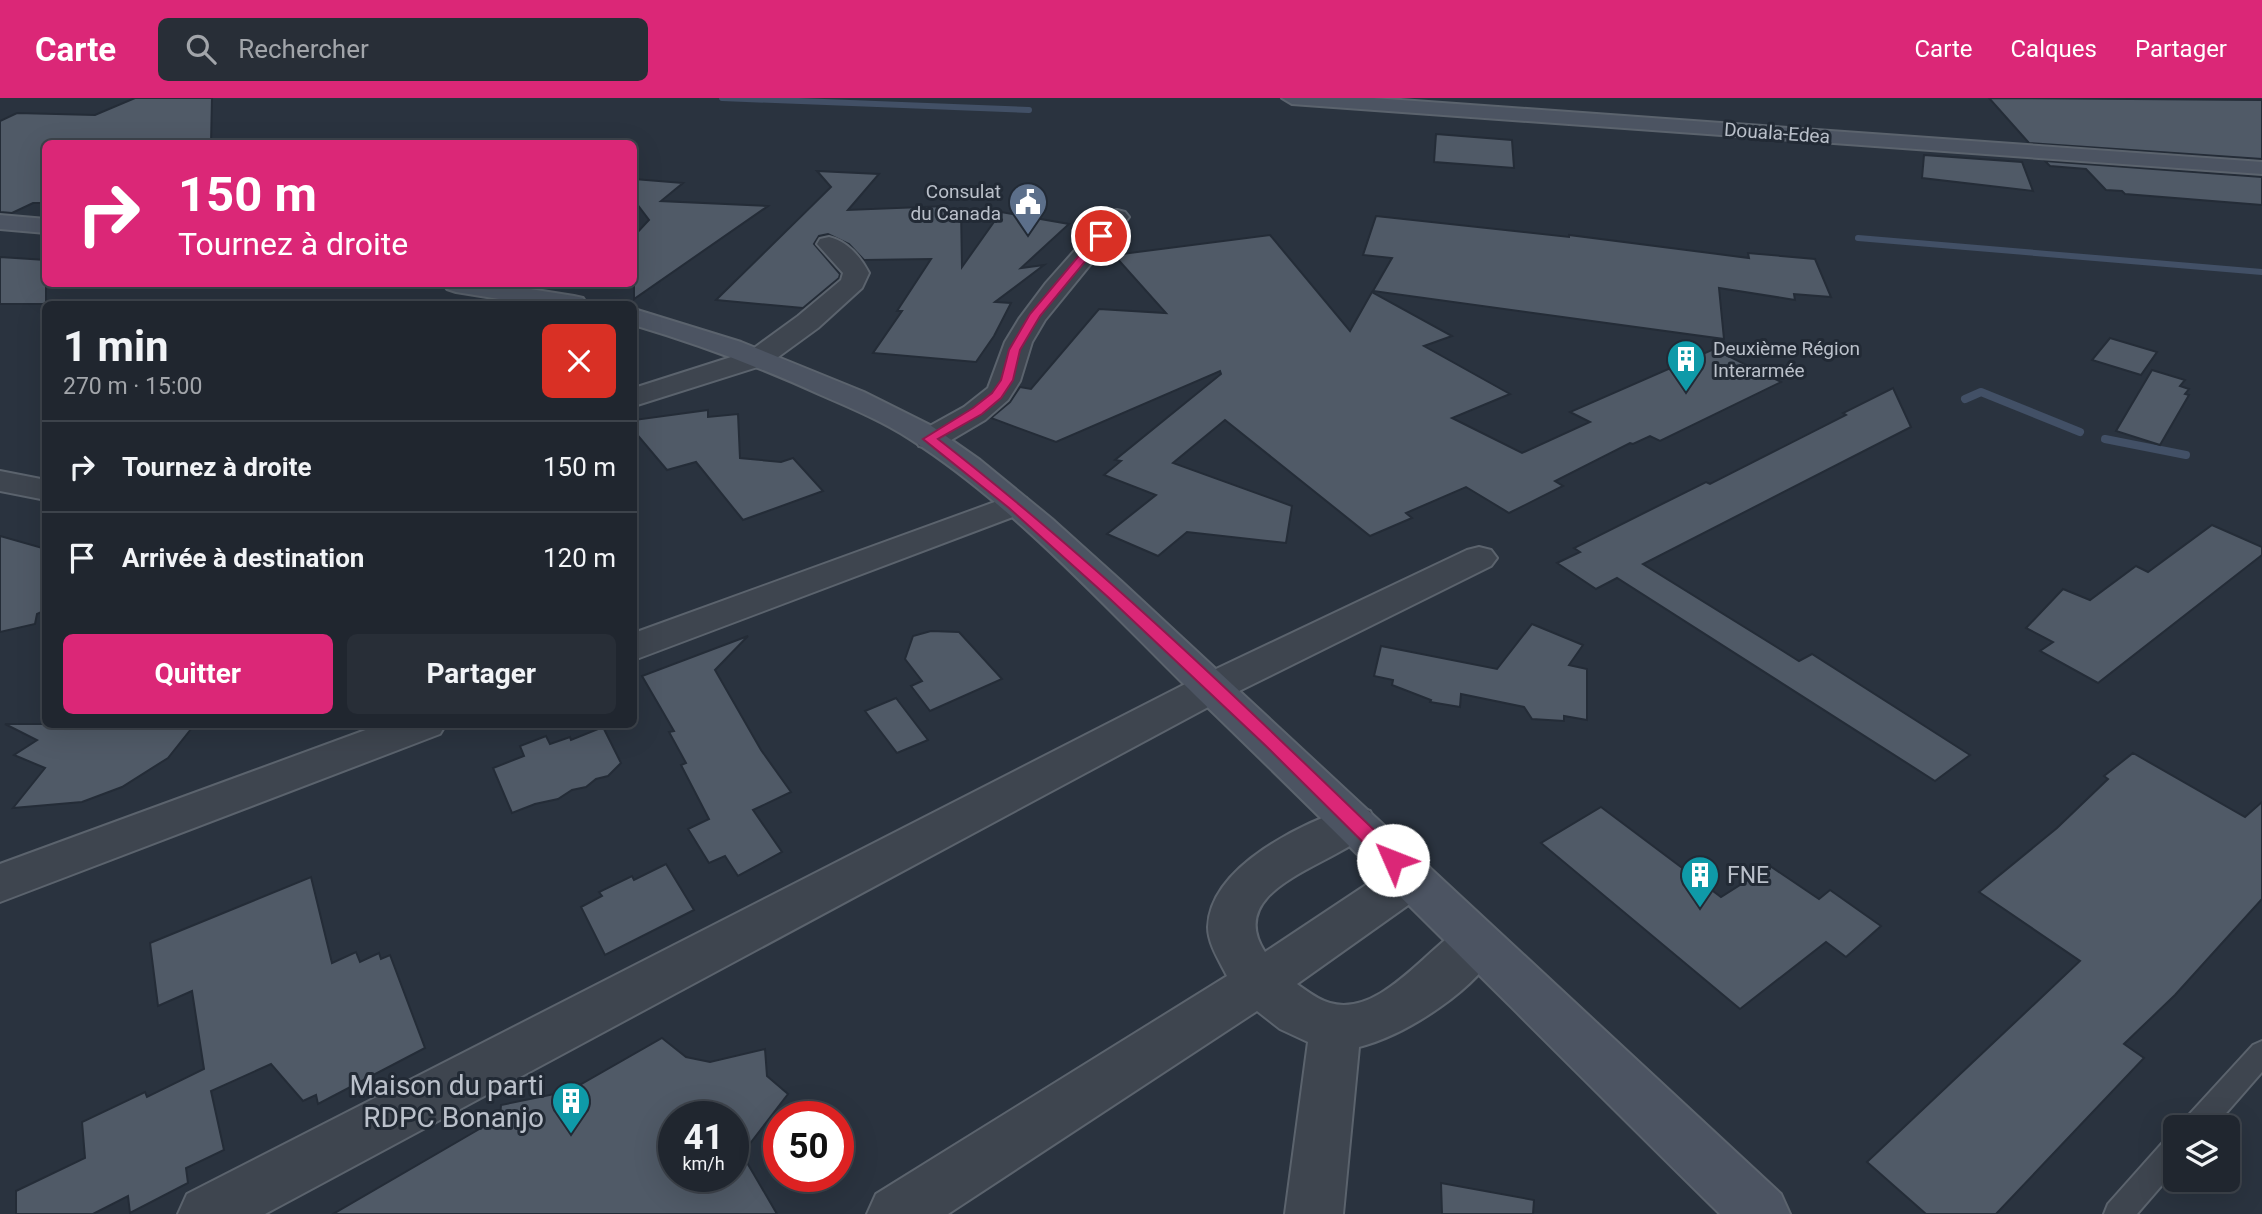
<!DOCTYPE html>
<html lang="fr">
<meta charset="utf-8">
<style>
:root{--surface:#20262f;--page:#282e37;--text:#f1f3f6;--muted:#a2a5aa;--line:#3d434b;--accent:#db2777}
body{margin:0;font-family:Roboto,sans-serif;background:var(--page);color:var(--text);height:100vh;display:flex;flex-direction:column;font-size:26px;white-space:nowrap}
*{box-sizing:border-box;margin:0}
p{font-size:23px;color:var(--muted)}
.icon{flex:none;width:38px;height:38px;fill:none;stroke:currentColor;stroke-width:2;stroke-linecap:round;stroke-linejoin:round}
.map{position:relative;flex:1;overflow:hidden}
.drawer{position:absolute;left:42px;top:203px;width:595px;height:427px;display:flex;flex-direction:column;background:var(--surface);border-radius:10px;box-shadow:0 7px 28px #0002,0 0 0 2px var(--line)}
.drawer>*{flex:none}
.guide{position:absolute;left:42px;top:42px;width:595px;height:147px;border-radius:10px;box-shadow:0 7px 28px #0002,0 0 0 2px var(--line);background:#db2777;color:#fff;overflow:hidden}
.tools{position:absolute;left:2163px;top:1017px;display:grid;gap:14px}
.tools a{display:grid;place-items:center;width:77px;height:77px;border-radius:10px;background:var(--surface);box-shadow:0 7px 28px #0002,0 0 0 2px var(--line);font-size:35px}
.speed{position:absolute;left:658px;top:1003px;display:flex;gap:14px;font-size:35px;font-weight:700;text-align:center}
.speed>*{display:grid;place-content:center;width:91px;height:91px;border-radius:50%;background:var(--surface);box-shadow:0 7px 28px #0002,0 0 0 2px var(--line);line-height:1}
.speed small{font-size:18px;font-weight:400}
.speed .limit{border:10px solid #d22;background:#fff;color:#111}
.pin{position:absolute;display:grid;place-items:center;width:60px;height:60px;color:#fff;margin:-30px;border:4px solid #fff;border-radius:50%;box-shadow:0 2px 7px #0007}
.me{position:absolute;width:77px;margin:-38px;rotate:314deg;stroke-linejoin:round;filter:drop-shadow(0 0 5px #0008)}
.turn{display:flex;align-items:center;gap:24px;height:147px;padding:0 21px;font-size:32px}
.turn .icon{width:91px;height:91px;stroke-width:2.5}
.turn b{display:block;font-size:49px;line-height:60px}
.round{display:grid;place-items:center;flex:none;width:74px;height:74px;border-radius:10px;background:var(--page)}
.overview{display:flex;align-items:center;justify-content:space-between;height:119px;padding:0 21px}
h1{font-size:42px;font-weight:700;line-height:52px}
.cta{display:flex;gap:14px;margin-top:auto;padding:14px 21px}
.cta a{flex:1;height:80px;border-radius:10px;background:var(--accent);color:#fff;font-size:28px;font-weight:700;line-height:80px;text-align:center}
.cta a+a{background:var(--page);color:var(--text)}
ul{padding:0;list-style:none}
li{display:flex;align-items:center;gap:21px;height:91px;padding:0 21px;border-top:2px solid var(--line)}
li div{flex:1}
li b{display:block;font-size:26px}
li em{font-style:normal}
header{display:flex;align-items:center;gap:42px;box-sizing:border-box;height:98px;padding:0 35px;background:var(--accent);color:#fff}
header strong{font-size:33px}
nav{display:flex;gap:38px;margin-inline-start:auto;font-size:24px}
.search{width:490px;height:63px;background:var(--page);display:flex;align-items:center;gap:18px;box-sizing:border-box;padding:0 24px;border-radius:10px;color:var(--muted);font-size:26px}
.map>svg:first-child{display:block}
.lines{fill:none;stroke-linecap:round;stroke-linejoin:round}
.stream-far1{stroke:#425066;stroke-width:6}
.stream{stroke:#425066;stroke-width:8}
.building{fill:#505a67;stroke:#242c37;stroke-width:2;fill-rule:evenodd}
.lane-casing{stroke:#5b636d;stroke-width:4}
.street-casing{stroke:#5b636d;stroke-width:4}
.secondary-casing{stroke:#5b636d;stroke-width:4}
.lane{fill:#3e454f;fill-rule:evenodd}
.street{fill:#3e454f;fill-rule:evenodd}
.secondary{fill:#4c5462;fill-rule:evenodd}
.route{fill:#db2777;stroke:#8e194d;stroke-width:2}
.labels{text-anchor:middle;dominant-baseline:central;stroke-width:6;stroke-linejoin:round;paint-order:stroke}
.far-street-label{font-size:19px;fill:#bac0ca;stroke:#222a35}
.far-poi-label{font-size:19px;fill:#bac0ca;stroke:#222a35;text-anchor:end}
.poi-label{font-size:23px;fill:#bac0ca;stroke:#222a35;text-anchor:start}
.near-poi-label{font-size:28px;fill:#bac0ca;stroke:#222a35;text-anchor:end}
</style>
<header>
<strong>Carte</strong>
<div class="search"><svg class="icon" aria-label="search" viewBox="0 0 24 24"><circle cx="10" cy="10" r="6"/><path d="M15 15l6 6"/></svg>Rechercher</div>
<nav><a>Carte</a><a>Calques</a><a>Partager</a></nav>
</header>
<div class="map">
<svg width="2262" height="1116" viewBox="0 0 2262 1116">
<rect width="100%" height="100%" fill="#2a333f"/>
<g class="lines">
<!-- stream-far1 -->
<g class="stream-far1">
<path d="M722 0 1029 12"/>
<path d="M1858 140 2262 174"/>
</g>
<!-- stream -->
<g class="stream">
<path d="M1965 301 1981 294 2080 334"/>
<path d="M2105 341 2186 357"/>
</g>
</g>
<!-- building -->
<g class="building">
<path d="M135 0H212L211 46H46V105H33L12 115 0 114V23L17 15 95 17Z"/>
<path d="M1989 0 2262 2V61L2029 45Z"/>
<path d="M1436 36 1512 42 1514 70 1434 64Z"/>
<path d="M1924 57 2022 64 2033 93 1922 80Z"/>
<path d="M2045 63 2262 79V107L2125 96 2122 93 2106 92 2086 71 2050 68Z"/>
<path d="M817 73 879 76 848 112 947 108V112L961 111 962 169 1001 114 1069 126 1021 170 1044 167 995 204 1011 205 994 238 976 264 873 255 902 213H897L931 161 864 162 849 146 828 136 819 138 814 146 840 176 839 180 803 210 716 202 831 89Z"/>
<path d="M634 81 683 85 661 103 768 108 634 201V138L649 122 634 102Z"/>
<path d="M1376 118 1569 139V137L1749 160 1748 155 1815 161 1831 199 1794 196 1795 202 1719 190 1724 241 1373 193 1392 160 1363 157Z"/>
<path d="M1270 137 1350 233 1372 194 1452 238 1424 248 1510 296 1452 320 1522 355 1590 324 1570 314 1714 251 1781 284 1660 343 1650 338 1633 346 1630 345 1555 383 1563 388 1509 415 1466 389 1406 415 1412 420 1370 438 1225 322 1173 365 1292 408 1286 445 1187 434 1158 458 1107 436 1156 397 1104 377 1121 363 1115 362 1221 276 1220 273 1056 344 991 320 1010 304 1020 289 1031 291 1099 211 1166 215 1114 157Z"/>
<path d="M0 159 46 162V206H0Z"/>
<path d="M2110 240 2157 254 2141 277 2092 262Z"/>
<path d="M2152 272 2185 282 2180 288 2189 291 2185 296 2189 297 2160 347 2116 333Z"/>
<path d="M1893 290 1911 329 1643 466 1799 563 1812 556 1970 657 1935 683 1617 480 1596 491 1557 465 1580 454 1574 450 1706 384 1710 386 1846 317 1843 315Z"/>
<path d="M708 312V319L738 316 740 360 781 364 793 360 823 393 743 422 696 364 667 372 634 333V322Z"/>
<path d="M2212 427 2262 449V457L2098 585 2040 553 2053 544 2026 530 2063 491 2090 502 2136 468 2148 474Z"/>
<path d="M0 438 46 451V512L37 516 35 526 0 534Z"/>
<path d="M1532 526 1583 547 1569 567 1587 571V622L1564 618V623L1532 621 1524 609 1461 596 1460 609 1430 604 1431 602 1392 587 1393 582 1374 578 1381 548 1497 571Z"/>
<path d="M931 533 959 534 1002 581 930 613 911 588 922 583 905 561 913 538Z"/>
<path d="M748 538 715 572 761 652 791 694 753 712 782 754 738 778 725 758 709 765 688 731 709 721 681 667 686 665 669 634 674 633 642 578Z"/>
<path d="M896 600 928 642 897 655 865 613Z"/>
<path d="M5 626H195L168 660 122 689 82 704 13 710 45 670 14 657 37 642Z"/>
<path d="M603 629 621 665 608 678 596 681 586 689 572 692 558 701 535 706 512 715 493 670 524 658 520 648 546 638 550 646 570 639 571 642Z"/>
<path d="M2133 655 2245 719 2262 704V801L2175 897 2124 946 2144 960 1996 1116H1926L1867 1064 2080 863 1979 794 2057 730 2108 681 2104 678Z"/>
<path d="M1601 709 1721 799 1770 768 1819 801 1830 792 1881 828 1846 859 1826 844 1740 911 1541 745Z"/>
<path d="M666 766 694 812 605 857 581 809 602 798 599 794 632 778 634 782Z"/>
<path d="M311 779 332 865 356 854 360 864 379 855 381 861 390 857 425 950 318 1006 316 997 303 1003 271 966 211 993 224 1052 186 1070 188 1085 130 1115 128 1098 93 1116H16V1093L85 1060 82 1024 145 994 147 999 204 971 192 893 158 908 150 845Z"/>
<path d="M662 940 686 959 710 964 765 951 767 978 788 996 742 1056 777 1116H333L500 1019 501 1007 569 993ZM674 1018H733V1078H674Z"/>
<path d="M1441 1085 1534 1102 1533 1116H1442Z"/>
</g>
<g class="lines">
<defs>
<g id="lane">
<path d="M2262 943V974L2214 1029H2182L2186 1020 2253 947Z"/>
<path d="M2175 1039V1072L2137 1116H2104L2108 1106 2165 1042Z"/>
</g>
<g id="street">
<path d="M1117 112 1125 114 1129 119 1045 222 1032 244 1020 283 1008 302 985 322 941 348 930 350 919 348 915 341 919 334 964 309 988 290 1005 244 1019 221 1046 185 1109 114Z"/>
<path d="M829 139C847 143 861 159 869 175L862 190 818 230 770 265 634 308V290L750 253 798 218 841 182 843 175 817 146 820 141Z"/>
<path d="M0 373 46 382V402L0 393Z"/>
<path d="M1014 397 1026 400 1031 407 1026 414 634 562V535Z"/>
<path d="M1479 449 1491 452 1497 460 1491 468 1225 600 265 1116H178L187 1096 1197 580 1467 452Z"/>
<path d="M382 626H446L440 636 0 804V766Z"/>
<path d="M1354 708 1370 713 1376 725C1355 764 1219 784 1265 854L1396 767 1412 761 1428 767 1435 780 1428 793 1297 886C1307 893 1318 902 1330 905 1389 922 1445 821 1479 825 1484 826 1489 829 1494 831L1501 845C1479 890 1407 937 1359 949L1343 1116H1285L1308 944 1280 931 1257 913 948 1116H867L876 1096 1227 878C1220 864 1208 846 1208 829 1210 767 1305 724 1354 708Z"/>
</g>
<g id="secondary">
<path d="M1282 0H1373L2262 64V76L1292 6Z"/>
<path d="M0 117 46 121V135L0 131Z"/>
<path d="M444 186H499L574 198 583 200 587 206H531L456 194 447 191Z"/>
<path d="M634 211 741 244 864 294 930 327 980 362 1052 421 1122 484 1781 1096 1790 1116H1720C1545 944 1373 769 1197 599 1107 511 1016 409 910 341 882 323 851 310 821 297 760 269 698 246 634 227Z"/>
</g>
</defs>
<!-- lane casing -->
<use href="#lane" class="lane-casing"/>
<!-- street casing -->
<use href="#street" class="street-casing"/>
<!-- secondary casing -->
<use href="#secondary" class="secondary-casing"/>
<!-- lane -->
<use href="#lane" class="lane"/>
<!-- street -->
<use href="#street" class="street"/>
<!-- secondary -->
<use href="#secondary" class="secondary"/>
</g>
<!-- route -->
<path class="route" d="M1098 135 1106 138 1040 218 1020 252 1013 282 1001 300 982 316 938 341C1101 468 1251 613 1399 756L1402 762 1399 767 1393 769 1386 767 1266 648 1109 500 1009 410 923 341 973 310 992 295 1001 282 1009 252 1030 216Z"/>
<!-- icons -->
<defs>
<symbol id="civic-pin" viewBox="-11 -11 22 30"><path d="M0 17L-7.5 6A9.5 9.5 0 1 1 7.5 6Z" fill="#5c6f8a" stroke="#222a35"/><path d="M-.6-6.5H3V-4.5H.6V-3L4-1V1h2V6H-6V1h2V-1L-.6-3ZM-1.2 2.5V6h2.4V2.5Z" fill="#fff"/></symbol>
<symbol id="building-pin" viewBox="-11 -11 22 30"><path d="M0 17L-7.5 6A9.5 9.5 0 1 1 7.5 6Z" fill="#0f9aa8" stroke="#222a35"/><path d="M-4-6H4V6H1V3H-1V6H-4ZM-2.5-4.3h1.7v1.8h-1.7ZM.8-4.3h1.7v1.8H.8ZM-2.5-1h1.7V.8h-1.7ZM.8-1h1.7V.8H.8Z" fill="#fff"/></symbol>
</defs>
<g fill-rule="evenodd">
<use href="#civic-pin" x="1006" y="82" width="44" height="60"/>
<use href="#building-pin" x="1664" y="239" width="44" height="60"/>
<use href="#building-pin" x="1678" y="755" width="44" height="60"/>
<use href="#building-pin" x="549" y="981" width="44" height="60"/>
</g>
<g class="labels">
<!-- far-street labels -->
<g class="far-street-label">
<text transform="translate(1777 35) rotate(4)">Douala-Edea</text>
</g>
<!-- far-poi labels -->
<g class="far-poi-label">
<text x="1001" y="93">Consulat<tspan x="1001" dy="22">du Canada</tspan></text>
<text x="1713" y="250" text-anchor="start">Deuxième Région<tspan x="1713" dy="22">Interarmée</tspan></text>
</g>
<!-- poi labels -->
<g class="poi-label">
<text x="1727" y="777">FNE</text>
</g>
<!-- near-poi labels -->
<g class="near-poi-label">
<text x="544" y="987">Maison du parti<tspan x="544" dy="32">RDPC Bonanjo</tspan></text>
</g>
</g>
</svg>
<div class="tools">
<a><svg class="icon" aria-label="layers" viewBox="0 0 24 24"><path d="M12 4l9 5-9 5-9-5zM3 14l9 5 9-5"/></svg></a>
</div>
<div class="speed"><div>41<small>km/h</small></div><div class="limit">50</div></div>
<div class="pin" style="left:1101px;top:138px;background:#d93025"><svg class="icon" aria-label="arrive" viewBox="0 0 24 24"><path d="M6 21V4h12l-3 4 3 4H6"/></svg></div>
<svg class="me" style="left:1393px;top:762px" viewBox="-20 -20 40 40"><circle r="19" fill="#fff"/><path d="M0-13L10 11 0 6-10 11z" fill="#db2777"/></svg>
<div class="guide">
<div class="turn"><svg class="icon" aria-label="right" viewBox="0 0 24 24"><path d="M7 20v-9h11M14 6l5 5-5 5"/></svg><div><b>150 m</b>Tournez à droite</div></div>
</div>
<section class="drawer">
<div class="overview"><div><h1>1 min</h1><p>270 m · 15:00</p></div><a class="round" style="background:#d93025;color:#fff"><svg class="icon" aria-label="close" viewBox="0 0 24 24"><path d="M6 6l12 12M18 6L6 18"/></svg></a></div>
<ul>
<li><svg class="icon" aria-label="right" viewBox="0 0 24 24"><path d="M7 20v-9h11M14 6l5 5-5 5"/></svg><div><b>Tournez à droite</b></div><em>150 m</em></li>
<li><svg class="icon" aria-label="arrive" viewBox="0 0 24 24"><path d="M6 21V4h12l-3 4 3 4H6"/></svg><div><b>Arrivée à destination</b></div><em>120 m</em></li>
</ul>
<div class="cta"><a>Quitter</a><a>Partager</a></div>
</section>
</div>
